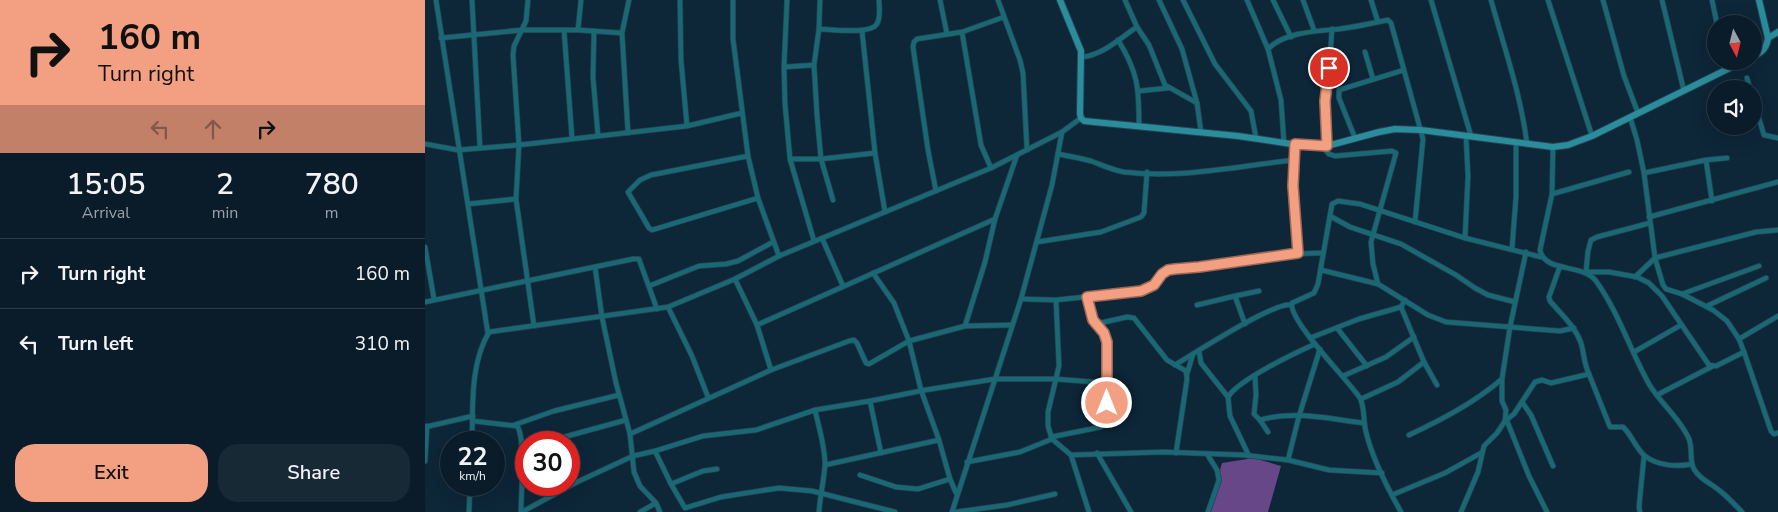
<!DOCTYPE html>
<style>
:root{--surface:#0a1c2a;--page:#182936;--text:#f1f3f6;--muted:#99a1a8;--line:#2a3a47;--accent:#f2a081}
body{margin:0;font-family:"Nunito Sans",sans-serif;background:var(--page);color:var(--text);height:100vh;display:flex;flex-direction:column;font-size:19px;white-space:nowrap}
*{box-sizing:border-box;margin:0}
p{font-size:16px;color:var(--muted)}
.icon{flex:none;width:28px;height:28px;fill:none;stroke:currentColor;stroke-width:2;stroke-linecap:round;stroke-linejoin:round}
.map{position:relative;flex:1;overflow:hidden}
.drawer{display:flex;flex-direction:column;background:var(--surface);width:425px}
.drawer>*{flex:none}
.guide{background:#f2a081;color:#111;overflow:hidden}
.needle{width:32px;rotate:173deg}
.tools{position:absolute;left:1282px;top:15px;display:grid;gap:10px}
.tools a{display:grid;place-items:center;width:55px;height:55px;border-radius:50%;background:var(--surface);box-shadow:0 5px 20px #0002,0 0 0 1px var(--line);font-size:25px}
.speed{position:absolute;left:15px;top:431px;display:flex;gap:10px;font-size:25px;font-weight:700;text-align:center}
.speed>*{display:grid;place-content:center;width:65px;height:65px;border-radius:50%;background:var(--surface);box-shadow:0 5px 20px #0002,0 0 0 1px var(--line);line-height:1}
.speed small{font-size:12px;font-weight:400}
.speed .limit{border:8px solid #d22;background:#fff;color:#111}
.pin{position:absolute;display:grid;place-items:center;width:42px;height:42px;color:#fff;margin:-21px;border:2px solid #fff;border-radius:50%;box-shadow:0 1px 5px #0007}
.me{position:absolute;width:55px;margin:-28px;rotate:0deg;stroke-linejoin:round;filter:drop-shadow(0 0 4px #0008)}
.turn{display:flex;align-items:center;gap:18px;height:105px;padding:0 15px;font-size:22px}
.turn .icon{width:65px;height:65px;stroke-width:2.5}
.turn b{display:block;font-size:35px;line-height:42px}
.lanes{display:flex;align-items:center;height:48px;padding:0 15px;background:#0003;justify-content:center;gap:25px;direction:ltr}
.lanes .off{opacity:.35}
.eta{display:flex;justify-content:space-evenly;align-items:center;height:85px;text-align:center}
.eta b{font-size:30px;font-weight:600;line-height:35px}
.cta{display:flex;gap:10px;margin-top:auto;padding:10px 15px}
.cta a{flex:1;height:58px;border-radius:20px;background:var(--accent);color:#111;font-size:20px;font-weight:600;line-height:58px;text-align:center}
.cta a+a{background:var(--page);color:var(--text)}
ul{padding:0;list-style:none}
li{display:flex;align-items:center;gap:15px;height:70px;padding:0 15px;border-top:1px solid var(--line)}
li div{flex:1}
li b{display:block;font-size:19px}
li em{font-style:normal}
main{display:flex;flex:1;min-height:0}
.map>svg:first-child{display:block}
.forest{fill:#674788}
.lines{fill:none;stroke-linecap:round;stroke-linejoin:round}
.street-casing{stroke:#294152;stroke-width:6}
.secondary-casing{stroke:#294152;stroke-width:8}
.street{stroke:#196975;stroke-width:4.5}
.secondary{stroke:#298d9c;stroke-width:6}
.route-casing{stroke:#9d6854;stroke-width:12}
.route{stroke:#f2a081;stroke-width:9}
</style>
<main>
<section class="drawer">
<div class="guide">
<div class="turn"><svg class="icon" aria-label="right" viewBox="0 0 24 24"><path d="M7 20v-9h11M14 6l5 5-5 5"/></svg><div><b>160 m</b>Turn right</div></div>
<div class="lanes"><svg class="icon off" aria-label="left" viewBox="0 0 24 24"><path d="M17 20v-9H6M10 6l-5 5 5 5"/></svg><svg class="icon off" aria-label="ahead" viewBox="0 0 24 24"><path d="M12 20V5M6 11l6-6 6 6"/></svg><svg class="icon" aria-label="right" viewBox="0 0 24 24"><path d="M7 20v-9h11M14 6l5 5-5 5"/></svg></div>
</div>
<div class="eta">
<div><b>15:05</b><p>Arrival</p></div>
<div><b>2</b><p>min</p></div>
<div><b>780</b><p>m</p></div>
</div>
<ul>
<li><svg class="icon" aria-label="right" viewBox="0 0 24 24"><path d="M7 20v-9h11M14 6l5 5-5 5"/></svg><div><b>Turn right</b></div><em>160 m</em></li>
<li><svg class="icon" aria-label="left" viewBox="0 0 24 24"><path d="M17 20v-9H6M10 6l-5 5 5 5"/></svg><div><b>Turn left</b></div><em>310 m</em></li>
</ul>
<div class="cta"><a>Exit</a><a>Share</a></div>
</section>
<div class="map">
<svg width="1353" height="512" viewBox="0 0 1353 512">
<rect width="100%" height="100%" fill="#0d2638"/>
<!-- forest -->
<path class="forest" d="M829 458 856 466 843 512H783L797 463Z"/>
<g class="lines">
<defs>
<g id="street">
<path d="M11 0 63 334"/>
<path d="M47 0 55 148"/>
<path d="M103 0 101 21 89 46 88 55 94 145 91 199 109 326"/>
<path d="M255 0 256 60 262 126"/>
<path d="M308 0V39L323 156 333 198 354 256"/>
<path d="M362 0 359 67 360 104 365 159 389 241"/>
<path d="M395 0 394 29 389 65 392 115 396 159 408 200"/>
<path d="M515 0 522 34"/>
<path d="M573 0 595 60 598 73 602 150"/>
<path d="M700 0 712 27 724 45 740 85 772 103"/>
<path d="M734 0 757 49 772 103 776 132"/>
<path d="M758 0 790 64 826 111 831 138"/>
<path d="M822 0 843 49 856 100 859 143"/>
<path d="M848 0 866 37"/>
<path d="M878 0 889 30"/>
<path d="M946 0 953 22 963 20 966 23 998 139 990 222"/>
<path d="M1006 0 1046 136"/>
<path d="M1066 0C1079 47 1096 95 1102 144"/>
<path d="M1123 0 1167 136"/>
<path d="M1178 0 1199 76 1213 113"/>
<path d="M1237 0 1259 91"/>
<path d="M1287 0 1292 24"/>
<path d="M394 29C407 29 445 35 452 24 456 17 454 7 454 0"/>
<path d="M139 30 147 138"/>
<path d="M153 30 156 0"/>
<path d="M169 31 168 77 173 136"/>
<path d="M437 31 450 153 460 212"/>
<path d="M537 32 556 145 566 168"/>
<path d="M16 38 97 30H153L197 33"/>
<path d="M693 40C713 72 714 88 714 125"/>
<path d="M843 49C859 32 893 31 914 29 928 27 940 25 953 22"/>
<path d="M940 52 948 79"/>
<path d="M657 57C678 55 695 38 712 27"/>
<path d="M359 67 389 65"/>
<path d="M1322 78 1325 89"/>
<path d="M714 91 743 88"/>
<path d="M1329 102 1339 135 1353 138"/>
<path d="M1205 117 1212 140 1219 173 1230 258 1238 285 1241 289 1257 294 1288 310 1302 321 1314 339 1319 352 1346 431 1349 434 1353 433"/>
<path d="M203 133 197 33 204 0"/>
<path d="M930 138 914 98V90L979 70"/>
<path d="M0 144 33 150 94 145 262 126 317 113"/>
<path d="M870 144 868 186 873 253"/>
<path d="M897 146 904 154 910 156 967 151 971 153 946 242 948 264 953 284"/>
<path d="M902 146 900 101 905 57 907 29"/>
<path d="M1128 147 1127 194 1115 250C1119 273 1158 263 1171 281 1194 313 1205 350 1224 384 1235 403 1255 418 1264 439 1268 449 1264 461 1269 469 1275 480 1286 483 1295 491 1303 497 1310 505 1317 512"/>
<path d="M633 154C644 156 655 158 666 161 677 165 687 170 699 172 756 179 813 166 869 160"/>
<path d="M323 156 226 175 215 180 203 192 224 228 227 230 333 198"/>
<path d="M365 159H396L450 153"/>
<path d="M1281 160 1287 201"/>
<path d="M1219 173 1281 160 1302 158"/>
<path d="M511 191 503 150 488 47 489 42 492 39 537 32 579 17"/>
<path d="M1127 194 1204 172"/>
<path d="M43 204 91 199"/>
<path d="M905 216 925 227 976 244 1031 275 1050 288 1063 295 1090 302"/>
<path d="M1224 217 1353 182"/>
<path d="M1225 223 1172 237 1166 240 1163 251 1161 272H1184L1212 277 1224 283 1237 296 1284 365 1291 366 1319 352"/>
<path d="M397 238 418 286"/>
<path d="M1040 238 1043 176 1041 136"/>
<path d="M612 242 676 232 716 217 719 213 722 172"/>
<path d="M0 247 9 299"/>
<path d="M1087 249 1091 197V142"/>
<path d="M170 267 177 317 191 383 205 434 209 472 215 486 231 503 235 512"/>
<path d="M896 270 953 284 1003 315 1021 322 1135 331 1149 328"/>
<path d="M448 273 469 303 484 341 496 390 514 440 525 479 532 495"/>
<path d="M1210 277 1230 258 1331 232 1353 230"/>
<path d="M310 279 332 325 346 370"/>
<path d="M224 286 274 266 301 264 313 261 348 242"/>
<path d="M1257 294 1334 266"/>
<path d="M596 299 631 300 716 291C732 286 732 275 743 270 753 266 766 268 777 267 818 261 857 253 898 253"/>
<path d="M631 300 634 366 623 412V426L627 439 646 455 739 452 819 455 863 460 904 470 957 473"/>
<path d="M0 302 208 259H214L215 262 232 309"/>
<path d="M772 305 810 296"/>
<path d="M1282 306 1341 278"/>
<path d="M243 307 267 356 283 397"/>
<path d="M976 307 999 362 1012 385"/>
<path d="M671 324 702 317 709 318 742 360 761 371 762 379 751 453"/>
<path d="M820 324 810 296 834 291"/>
<path d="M332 325 570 219"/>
<path d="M540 326 560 262 570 219 592 155"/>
<path d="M912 328 942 366"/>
<path d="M885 338 934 319 976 307 980 300"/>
<path d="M1314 339 1353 316"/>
<path d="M774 351 776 363 803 397"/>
<path d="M1209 352 1256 325"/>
<path d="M750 365C768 354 850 301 866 305"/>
<path d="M762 374 768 354"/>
<path d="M1164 374 1185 427H1198C1207 435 1211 449 1220 456 1233 466 1252 467 1267 464"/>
<path d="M830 376 831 395 829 414 835 420C868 410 905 419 939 423"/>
<path d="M918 376 961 357 989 337"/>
<path d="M1232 395 1288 366"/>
<path d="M936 399 973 382 999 362"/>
<path d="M445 401 456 453"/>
<path d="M1097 402 1106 415 1128 466"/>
<path d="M390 410C394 428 400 446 400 465 399 480 395 496 394 512"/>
<path d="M835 420 843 432"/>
<path d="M48 421 92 426C101 437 96 495 96 512"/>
<path d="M1080 421 1089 414 1110 382 1117 380 1126 383 1164 374C1159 364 1159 353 1156 343 1150 326 1136 314 1125 301L1124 297 1135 266"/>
<path d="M1082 421 1104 476 1122 512"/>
<path d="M89 425 129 411 194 395"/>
<path d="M0 427 48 416"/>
<path d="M205 434 346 370 424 341 429 340 432 343 441 363 444 364 484 341 540 326 587 325"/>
<path d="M984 435C1016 420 1049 403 1077 379"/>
<path d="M626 437 676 427 682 423V342L679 333 668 320 662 297"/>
<path d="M47 442C48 406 45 364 64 332L243 307 310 279 354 256 566 168 637 132 656 118"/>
<path d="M121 442 201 420"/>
<path d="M230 451 246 484 260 508 296 497 354 488 387 491 470 512"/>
<path d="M672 453 706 512"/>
<path d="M782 454 792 470 794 480 783 512"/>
<path d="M646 455 664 512"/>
<path d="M824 456 805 416 803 397C813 380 870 353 890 344"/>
<path d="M863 460 874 416 895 349"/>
<path d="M0 461 2 426"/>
<path d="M542 462 595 452 627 439"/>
<path d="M400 465 514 440"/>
<path d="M144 466 150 483"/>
<path d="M435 475 471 487 493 489 525 479"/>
<path d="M246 484 278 471 292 469"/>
<path d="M967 495 1020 473 1056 453"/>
<path d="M44 512 45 485"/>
<path d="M97 512 150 483 208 456 230 451 278 436 331 430 390 410 445 401 500 390 570 379H630L682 383"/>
<path d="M215 512 231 503"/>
<path d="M527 512 596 299 627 185 637 132"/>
<path d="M531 512 582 505 630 494"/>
<path d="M976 512C963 489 947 457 941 432 938 421 940 408 935 398 923 380 863 320 867 303L889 293 893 284 907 204 913 201 935 204 1040 238 1116 257"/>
<path d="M1036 512 1053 472 1059 446 1072 433 1080 421 1081 410 1077 401V379L1085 327 1101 252"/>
<path d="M1215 512 1214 507 1219 456"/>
</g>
<g id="secondary">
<path d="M635 0 656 51 655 114 656 118 659 121 813 136 880 146H902L954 132 970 129 996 130 1128 147 1143 145 1167 136 1319 61"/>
<path d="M1343 38 1353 32"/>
<path d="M1329 56C1337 52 1342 48 1343 38L1334 0"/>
</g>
</defs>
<!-- street casing -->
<use href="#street" class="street-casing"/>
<!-- secondary casing -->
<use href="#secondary" class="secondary-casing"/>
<!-- street -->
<use href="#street" class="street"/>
<!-- secondary -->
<use href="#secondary" class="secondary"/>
</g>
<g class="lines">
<defs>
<path id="route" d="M682 403V342L679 333 668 320 662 297 716 291 729 285 737 274 743 270 750 269 774 267 873 253 868 186 870 144 902 146 900 101 904 68"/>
</defs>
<!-- route casing -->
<use href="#route" class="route-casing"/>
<!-- route -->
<use href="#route" class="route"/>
</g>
</svg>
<div class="tools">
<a><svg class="needle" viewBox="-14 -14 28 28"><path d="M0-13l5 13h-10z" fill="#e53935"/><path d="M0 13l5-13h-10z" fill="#99a1a8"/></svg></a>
<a><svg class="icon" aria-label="sound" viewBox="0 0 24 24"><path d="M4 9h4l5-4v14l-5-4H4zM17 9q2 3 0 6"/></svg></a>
</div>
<div class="speed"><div>22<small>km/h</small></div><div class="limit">30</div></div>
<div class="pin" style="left:904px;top:68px;background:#d93025"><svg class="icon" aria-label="arrive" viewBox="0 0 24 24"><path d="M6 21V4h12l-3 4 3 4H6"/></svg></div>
<svg class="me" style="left:682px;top:403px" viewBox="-20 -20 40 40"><circle r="17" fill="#f2a081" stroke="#fff" stroke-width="3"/><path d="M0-11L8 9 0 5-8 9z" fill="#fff"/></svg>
</div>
</main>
